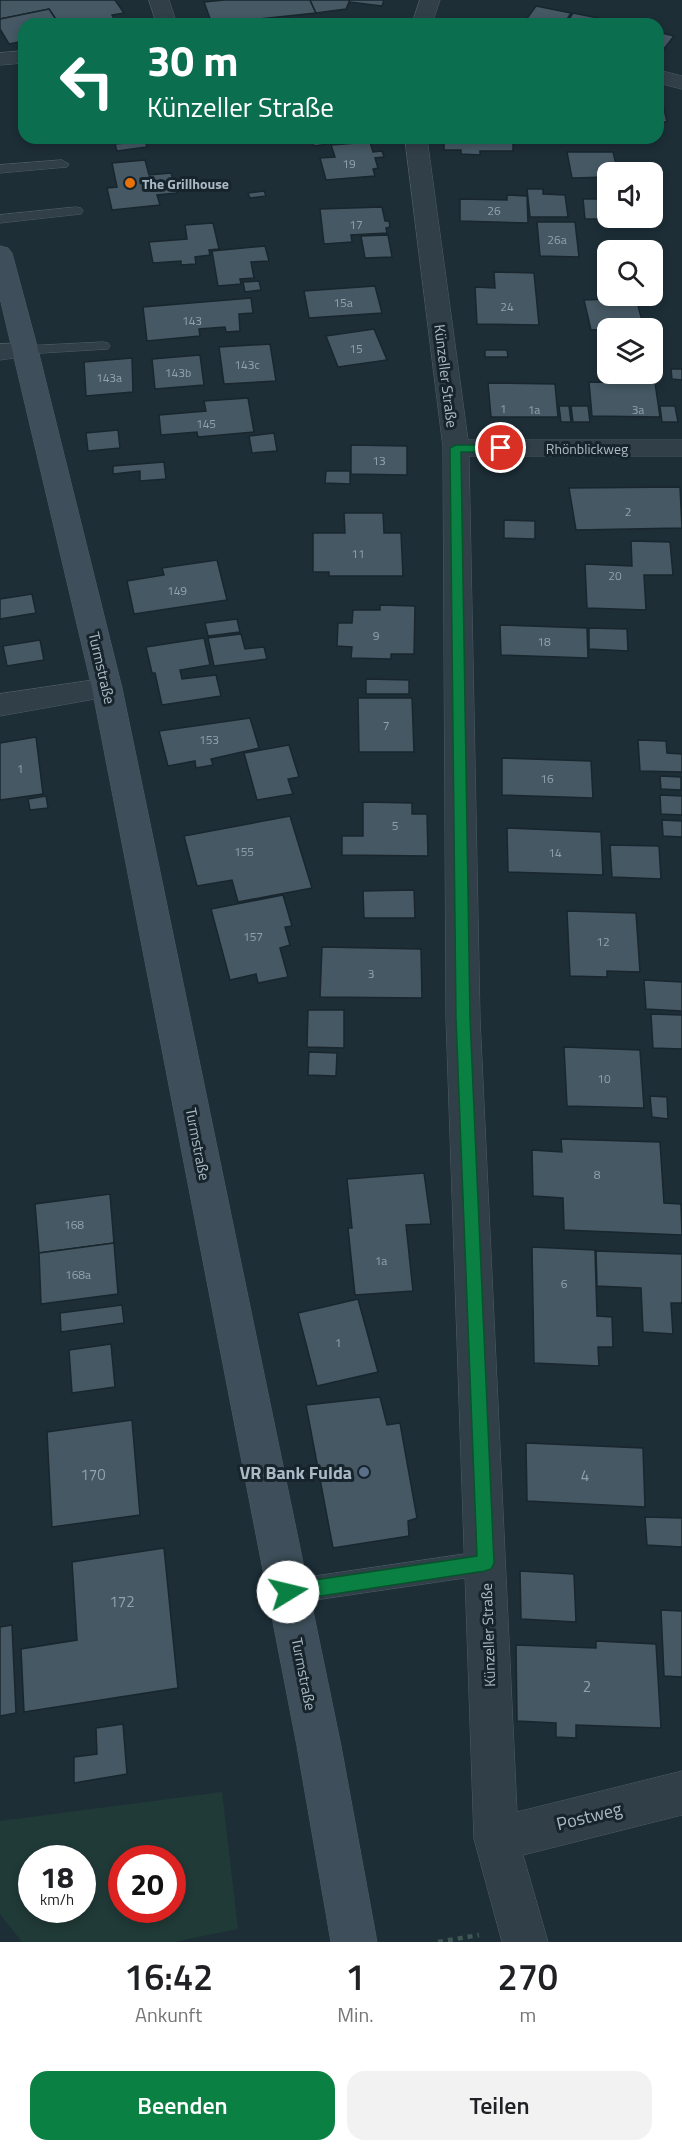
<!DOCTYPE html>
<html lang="de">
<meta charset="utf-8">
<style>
:root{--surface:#fff;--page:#f2f2f2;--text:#202124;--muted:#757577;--accent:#0b8043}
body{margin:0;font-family:"Titillium Web",sans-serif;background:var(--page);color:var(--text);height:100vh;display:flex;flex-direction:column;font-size:22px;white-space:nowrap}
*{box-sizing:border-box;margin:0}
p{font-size:20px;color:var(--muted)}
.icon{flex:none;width:33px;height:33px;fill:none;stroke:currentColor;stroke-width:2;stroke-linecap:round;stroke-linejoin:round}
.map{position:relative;height:1942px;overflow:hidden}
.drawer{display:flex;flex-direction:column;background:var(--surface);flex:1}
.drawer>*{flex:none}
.hud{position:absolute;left:18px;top:18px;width:646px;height:126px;border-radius:18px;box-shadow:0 3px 9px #0003;background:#0b6e4f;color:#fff;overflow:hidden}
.buttons{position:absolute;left:597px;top:162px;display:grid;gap:12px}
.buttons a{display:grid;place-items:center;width:66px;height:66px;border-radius:12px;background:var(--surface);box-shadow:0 3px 9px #0003;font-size:30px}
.speed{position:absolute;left:18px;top:1845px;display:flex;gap:12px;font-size:30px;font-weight:700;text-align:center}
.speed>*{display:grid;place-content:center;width:78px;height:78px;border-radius:50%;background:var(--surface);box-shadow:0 3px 9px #0003;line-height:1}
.speed small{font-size:15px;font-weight:400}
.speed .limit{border:9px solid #d22;background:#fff;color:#111}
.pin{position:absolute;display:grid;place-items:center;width:51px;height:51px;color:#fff;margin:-26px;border:3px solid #fff;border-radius:50%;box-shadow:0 2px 6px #0007}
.me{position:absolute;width:66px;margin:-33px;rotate:81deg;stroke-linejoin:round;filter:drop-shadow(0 0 4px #0008)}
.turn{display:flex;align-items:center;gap:21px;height:126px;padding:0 30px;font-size:27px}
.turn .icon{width:78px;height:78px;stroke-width:2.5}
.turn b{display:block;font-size:42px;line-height:51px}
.eta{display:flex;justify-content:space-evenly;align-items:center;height:102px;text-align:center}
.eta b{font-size:36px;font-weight:600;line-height:42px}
.primary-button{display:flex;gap:12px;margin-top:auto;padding:12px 30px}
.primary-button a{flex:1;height:69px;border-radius:18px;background:var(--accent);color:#fff;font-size:24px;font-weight:600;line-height:69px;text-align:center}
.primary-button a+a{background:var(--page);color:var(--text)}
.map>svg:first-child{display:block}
.green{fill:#203a37;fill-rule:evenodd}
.building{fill:#455864;stroke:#19262e;stroke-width:1.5}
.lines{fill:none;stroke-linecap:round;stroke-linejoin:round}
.lane-casing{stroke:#4e5d66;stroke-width:1}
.street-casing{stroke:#4e5d66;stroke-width:1}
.secondary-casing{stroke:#4e5d66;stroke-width:1}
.path{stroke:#3f5755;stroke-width:4.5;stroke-dasharray:5 5;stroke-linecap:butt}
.lane{fill:#313f48;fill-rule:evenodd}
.street{fill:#313f48;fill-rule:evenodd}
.secondary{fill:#3e4f5b;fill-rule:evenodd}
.route{fill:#0b8043;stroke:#07532c;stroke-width:1.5}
.food-dot{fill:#e8710a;stroke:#17242c;stroke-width:2}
.service-dot{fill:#5c6f8a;stroke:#17242c;stroke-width:2}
.labels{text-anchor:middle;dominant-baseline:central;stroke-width:6;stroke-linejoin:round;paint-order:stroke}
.number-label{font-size:12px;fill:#91a2ad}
.far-poi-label{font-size:14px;font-weight:bold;fill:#aabac5;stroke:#17242c;text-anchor:start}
.far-street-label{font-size:14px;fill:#aabac5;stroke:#17242c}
.street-label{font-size:15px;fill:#aabac5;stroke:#17242c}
.near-number-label{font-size:15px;fill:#91a2ad}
.near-poi-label{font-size:18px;font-weight:bold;fill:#aabac5;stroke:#17242c;text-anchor:end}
.near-street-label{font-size:18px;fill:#aabac5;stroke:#17242c}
</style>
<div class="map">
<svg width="682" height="1942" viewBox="0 0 682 1942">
<rect width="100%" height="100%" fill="#1d2e37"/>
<!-- green -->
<path class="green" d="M222 1792 238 1929 174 1942H22L0 1914V1821ZM32 1858H82V1910H32ZM122 1858H172V1910H122Z"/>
<!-- building -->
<g class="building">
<path d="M0 0H115L124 13 112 15 117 24H59L49 9 0 19Z"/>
<path d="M224 0H310L316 13 212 24 204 2Z"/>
<path d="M310 0H350L346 9 316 13Z"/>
<path d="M350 0H384L382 6 349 2Z"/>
<path d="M536 6 571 13 564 24H523Z"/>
<path d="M49 9 59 24H24V41L9 44 0 29V19Z"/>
<path d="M573 13 598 18 594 24H566Z"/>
<path d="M658 32 674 36 660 54H658Z"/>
<path d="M658 96H661L667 122H658Z"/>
<path d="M327 138 328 144 314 146 312 140Z"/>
<path d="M444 138H513V151H480V155L461 154V150H444Z"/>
<path d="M145 141 147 147 117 151 115 144Z"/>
<path d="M370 142 373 152 382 151 384 157 375 158 378 168 373 169 375 176 326 180 320 158 335 157 331 145Z"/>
<path d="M567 152H613L618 172H608V177L572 178Z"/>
<path d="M145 160 149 175 171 173 177 193 157 195 160 205 112 210 107 188 117 187 112 163Z"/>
<path d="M527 189H543V194L565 195 568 217H530Z"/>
<path d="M264 191 266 196 250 198 248 193Z"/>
<path d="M507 195 527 196 528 223 460 221V199L507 200Z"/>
<path d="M583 199H603L605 219H585Z"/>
<path d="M382 207 385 221H389L390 227 386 228 387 233 351 235 352 242 324 244 320 209Z"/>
<path d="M537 222H575L579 257 540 256Z"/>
<path d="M213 223 219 249 209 250 210 255 195 257 196 264 181 265V261L153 263 149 242 187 239 185 225Z"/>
<path d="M388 235 392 257 365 258 361 236Z"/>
<path d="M265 246 269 261 251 262 254 278 240 279 241 284 218 286 212 251Z"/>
<path d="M494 272 534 273 539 325 477 324 475 287 495 288Z"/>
<path d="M259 281 261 290 245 292 243 282Z"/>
<path d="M375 286 382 313 309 318 304 291Z"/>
<path d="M251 298 253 313 239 314 240 331 226 332 225 327 199 329 200 336 147 341 143 307Z"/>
<path d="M636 298 644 328 591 330 584 300Z"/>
<path d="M374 329 387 360 338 367 326 336Z"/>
<path d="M270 344 276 381 224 384 219 347Z"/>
<path d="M485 350H507L508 357H485Z"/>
<path d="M200 355 204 385 155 389 152 359Z"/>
<path d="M132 358 133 392 86 396 84 362Z"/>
<path d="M671 369H682V380L672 379Z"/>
<path d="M589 382 655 383 660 417 592 416Z"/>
<path d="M488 383 555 384 558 417H491Z"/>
<path d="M248 398 254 432 198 437 197 432 161 435 159 415 206 411 204 401Z"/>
<path d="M559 406H569L571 422H561Z"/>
<path d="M571 406H588L590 422H573Z"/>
<path d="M660 406H675L678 422H662Z"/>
<path d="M118 430 120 448 88 451 86 433Z"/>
<path d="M274 433 277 451 252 453 249 436Z"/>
<path d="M351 445 407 446V475L351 474Z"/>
<path d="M164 462 166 479 140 481V471L113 474V466Z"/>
<path d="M326 471H350V484L325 483Z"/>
<path d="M680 487 682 528 576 530 569 488Z"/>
<path d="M344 513H383L384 533H401L403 576H329V572H313V533H345Z"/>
<path d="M504 520 535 521V539L504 538Z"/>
<path d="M631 541 670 542 673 575H644L646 610 587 608 585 564 632 566Z"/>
<path d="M217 560 227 600 134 614 127 581 164 575 162 568Z"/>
<path d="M32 594 36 613 0 619V599Z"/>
<path d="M380 605 415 606 414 654H391V659L351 658 352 647 337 646 338 623H352L353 610H380Z"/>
<path d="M237 619 240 632 208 636 205 623Z"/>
<path d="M500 625 587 628 588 658 501 655Z"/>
<path d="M589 628 627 629 628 651 589 649Z"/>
<path d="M241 634 245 649 264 647 267 659 214 666 208 638Z"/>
<path d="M204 638 210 665 180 670 182 679 216 675 221 696 162 705 155 673H152L146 647Z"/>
<path d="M40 640 44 660 7 666 3 646Z"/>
<path d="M366 679 409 680V694H366Z"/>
<path d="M358 698H412L414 752H359Z"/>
<path d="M250 718 259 748 211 759 213 765 196 768 195 761 168 766 159 731Z"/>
<path d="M36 737 43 794 0 800V743Z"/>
<path d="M638 740 666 741 667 753 682 754V772L640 771Z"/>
<path d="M289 745 299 777 288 779 293 794 257 800 244 753Z"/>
<path d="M502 758 591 761 593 798 502 795Z"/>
<path d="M660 776 681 777V790L661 789Z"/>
<path d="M660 795 682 796V815L661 814Z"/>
<path d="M46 796 48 808 30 810 28 799Z"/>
<path d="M363 802 412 803V814H427L428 856 342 855V836H363Z"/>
<path d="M290 816 312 888 238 902 232 880 197 886 184 836Z"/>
<path d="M662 820 682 821V837L663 836Z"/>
<path d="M507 828 601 832 603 875 508 872Z"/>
<path d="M610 845 659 846 661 879 612 877Z"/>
<path d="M414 890 415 918H364L363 891Z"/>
<path d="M283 895 292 926 285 927 290 945 280 948 288 977 258 983 256 974 230 980 211 909Z"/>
<path d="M567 911 636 913 640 972 607 971V977L570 976Z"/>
<path d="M322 947 421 949 422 998 320 997Z"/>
<path d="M644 980 682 982V1011L646 1009Z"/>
<path d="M308 1010H344V1048L307 1047Z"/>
<path d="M651 1014 682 1015V1049L653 1048Z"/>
<path d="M564 1047 640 1050 644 1108 567 1106Z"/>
<path d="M309 1052 337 1053 336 1076 308 1075Z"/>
<path d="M650 1096 667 1097 668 1119 652 1117Z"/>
<path d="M561 1139 660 1142 664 1203 681 1204 682 1235 564 1230 563 1198 533 1196 532 1150 562 1152Z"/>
<path d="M424 1173 431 1224 406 1225 413 1291 355 1295 348 1228H352L347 1179Z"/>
<path d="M110 1194 114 1243 39 1253 35 1204Z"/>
<path d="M114 1243 118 1294 41 1304 39 1253Z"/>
<path d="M532 1247 595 1250 597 1316 612 1317 613 1347H598L599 1366 534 1363Z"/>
<path d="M596 1251 682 1254V1303H671L673 1334 643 1332 641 1288 597 1286Z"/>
<path d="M358 1299 378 1372 317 1386 298 1313Z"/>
<path d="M122 1305 124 1323 61 1332 60 1313Z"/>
<path d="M111 1344 115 1387 72 1393 69 1350Z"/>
<path d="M380 1397 387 1425 400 1423 417 1518 408 1521 409 1536 333 1548 306 1405Z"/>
<path d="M132 1420 140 1515 52 1527 47 1432Z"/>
<path d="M526 1443 643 1448 645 1507 527 1501Z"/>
<path d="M645 1517 682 1518V1547L647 1545Z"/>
<path d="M164 1548 178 1688 24 1712 21 1649 77 1640 72 1562Z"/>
<path d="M520 1571 574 1574 576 1622 521 1619Z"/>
<path d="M661 1610 682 1611V1677L664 1676Z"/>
<path d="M12 1625 16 1713 0 1716V1627Z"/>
<path d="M596 1641 656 1644 661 1728 576 1725V1738L556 1737V1723L517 1721 516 1645 596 1648Z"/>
<path d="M123 1724 127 1774 74 1783V1757L97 1754 96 1728Z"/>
</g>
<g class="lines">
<defs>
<g id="lane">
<path d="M62 160 69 164 67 167 0 173V165Z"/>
<path d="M76 207 81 208 83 211 81 214 0 223V215Z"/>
<path d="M103 342 108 343 110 346 108 349 26 354 19 350 26 346Z"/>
<path d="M485 1551 494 1554 497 1563 494 1572 485 1575 288 1604 279 1601 276 1592 279 1583 288 1580Z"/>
</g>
<g id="street">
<path d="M149 0H169L177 24H157Z"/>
<path d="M420 0H440L432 24H412Z"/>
<path d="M24 51V63L0 65V53Z"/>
<path d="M658 70 682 76V89L658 83Z"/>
<path d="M405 138H427L468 440H682V456H469L480 1018 517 1812 682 1771V1815L523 1855 548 1942H502L474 1839 446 1018 443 448Z"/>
<path d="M26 343 35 345 38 350 35 355 0 360V344Z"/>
<path d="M107 678 117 681 122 688 117 695 0 716V694Z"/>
</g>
<path id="secondary" d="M0 246 8 248 12 253 38 350 122 688 341 1746 377 1942H331L297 1746 92 688 0 298Z"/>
</defs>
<!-- lane casing -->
<use href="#lane" class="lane-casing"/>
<!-- street casing -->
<use href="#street" class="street-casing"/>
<!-- secondary casing -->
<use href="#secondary" class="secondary-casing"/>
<!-- path -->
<path class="path" d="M438 1942 479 1935"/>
<!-- lane -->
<use href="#lane" class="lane"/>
<!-- street -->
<use href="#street" class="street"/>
<!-- secondary -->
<use href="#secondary" class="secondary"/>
</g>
<!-- route -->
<path class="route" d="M456 445H501L506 448 501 452H461L470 1018 494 1563 491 1569 485 1571 288 1601 282 1598 279 1592 282 1586 288 1584 477 1556 456 1018 450 448Z"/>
<!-- markers -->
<circle class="food-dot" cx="130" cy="183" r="6"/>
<circle class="service-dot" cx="364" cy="1472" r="6"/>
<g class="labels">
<!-- number labels -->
<g class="number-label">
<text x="349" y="163">19</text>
<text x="494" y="210">26</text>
<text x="356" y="224">17</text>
<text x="557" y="239">26a</text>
<text x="343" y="302">15a</text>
<text x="507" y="306">24</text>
<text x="192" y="320">143</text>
<text x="356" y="348">15</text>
<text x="247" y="364">143c</text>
<text x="178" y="372">143b</text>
<text x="109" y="377">143a</text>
<text x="503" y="408">1</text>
<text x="534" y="409">1a</text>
<text x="638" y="409">3a</text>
<text x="206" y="423">145</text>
<text x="379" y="460">13</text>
<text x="628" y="511">2</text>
<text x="358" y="553">11</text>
<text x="615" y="575">20</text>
<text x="177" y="590">149</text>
<text x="376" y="635">9</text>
<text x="544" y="641">18</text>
<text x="386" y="725">7</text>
<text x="209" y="739">153</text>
<text x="20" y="768">1</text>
<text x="547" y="778">16</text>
<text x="395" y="825">5</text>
<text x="244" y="851">155</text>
<text x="555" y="852">14</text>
<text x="253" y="936">157</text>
<text x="603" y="941">12</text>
<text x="371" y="973">3</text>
<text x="604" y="1078">10</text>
<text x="597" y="1174">8</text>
<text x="74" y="1224">168</text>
<text x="381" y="1260">1a</text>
<text x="78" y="1274">168a</text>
<text x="564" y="1283">6</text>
<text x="338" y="1342">1</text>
</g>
<!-- far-poi labels -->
<g class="far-poi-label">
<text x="142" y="183">The Grillhouse</text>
</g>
<!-- far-street labels -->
<g class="far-street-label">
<text x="587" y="448">Rhönblickweg</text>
</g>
<!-- street labels -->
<g class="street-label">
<text transform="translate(446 376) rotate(83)">Künzeller Straße</text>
<text transform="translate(102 668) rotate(77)">Turmstraße</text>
<text transform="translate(198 1144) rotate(79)">Turmstraße</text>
<text transform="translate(488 1635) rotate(-92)">Künzeller Straße</text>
<text transform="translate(304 1674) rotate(79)">Turmstraße</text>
</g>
<!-- near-number labels -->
<g class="near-number-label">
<text x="93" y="1474">170</text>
<text x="585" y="1475">4</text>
<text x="122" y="1601">172</text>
<text x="587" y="1686">2</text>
</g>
<!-- near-poi labels -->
<g class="near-poi-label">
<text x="352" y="1472">VR Bank Fulda</text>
</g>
<!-- near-street labels -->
<g class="near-street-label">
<text transform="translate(589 1816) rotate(-14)">Postweg</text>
</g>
</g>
</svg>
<div class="buttons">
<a><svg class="icon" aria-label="sound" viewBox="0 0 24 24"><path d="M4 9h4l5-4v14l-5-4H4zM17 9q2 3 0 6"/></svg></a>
<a><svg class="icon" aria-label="search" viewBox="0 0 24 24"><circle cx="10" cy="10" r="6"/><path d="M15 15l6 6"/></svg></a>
<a><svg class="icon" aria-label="layers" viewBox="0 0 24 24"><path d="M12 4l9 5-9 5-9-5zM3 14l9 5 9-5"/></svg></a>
</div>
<div class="speed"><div>18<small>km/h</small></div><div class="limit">20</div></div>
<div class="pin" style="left:501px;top:448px;background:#d93025"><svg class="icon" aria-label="arrive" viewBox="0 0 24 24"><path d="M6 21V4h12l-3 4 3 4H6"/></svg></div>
<svg class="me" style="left:288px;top:1592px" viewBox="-20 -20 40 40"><circle r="19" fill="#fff"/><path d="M0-13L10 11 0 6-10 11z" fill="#0b8043"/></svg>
<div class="hud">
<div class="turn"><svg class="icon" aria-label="left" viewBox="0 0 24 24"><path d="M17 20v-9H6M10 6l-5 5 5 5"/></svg><div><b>30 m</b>Künzeller Straße</div></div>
</div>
</div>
<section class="drawer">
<div class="eta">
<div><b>16:42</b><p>Ankunft</p></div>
<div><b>1</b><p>Min.</p></div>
<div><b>270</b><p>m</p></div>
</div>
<div class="primary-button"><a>Beenden</a><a>Teilen</a></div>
</section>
